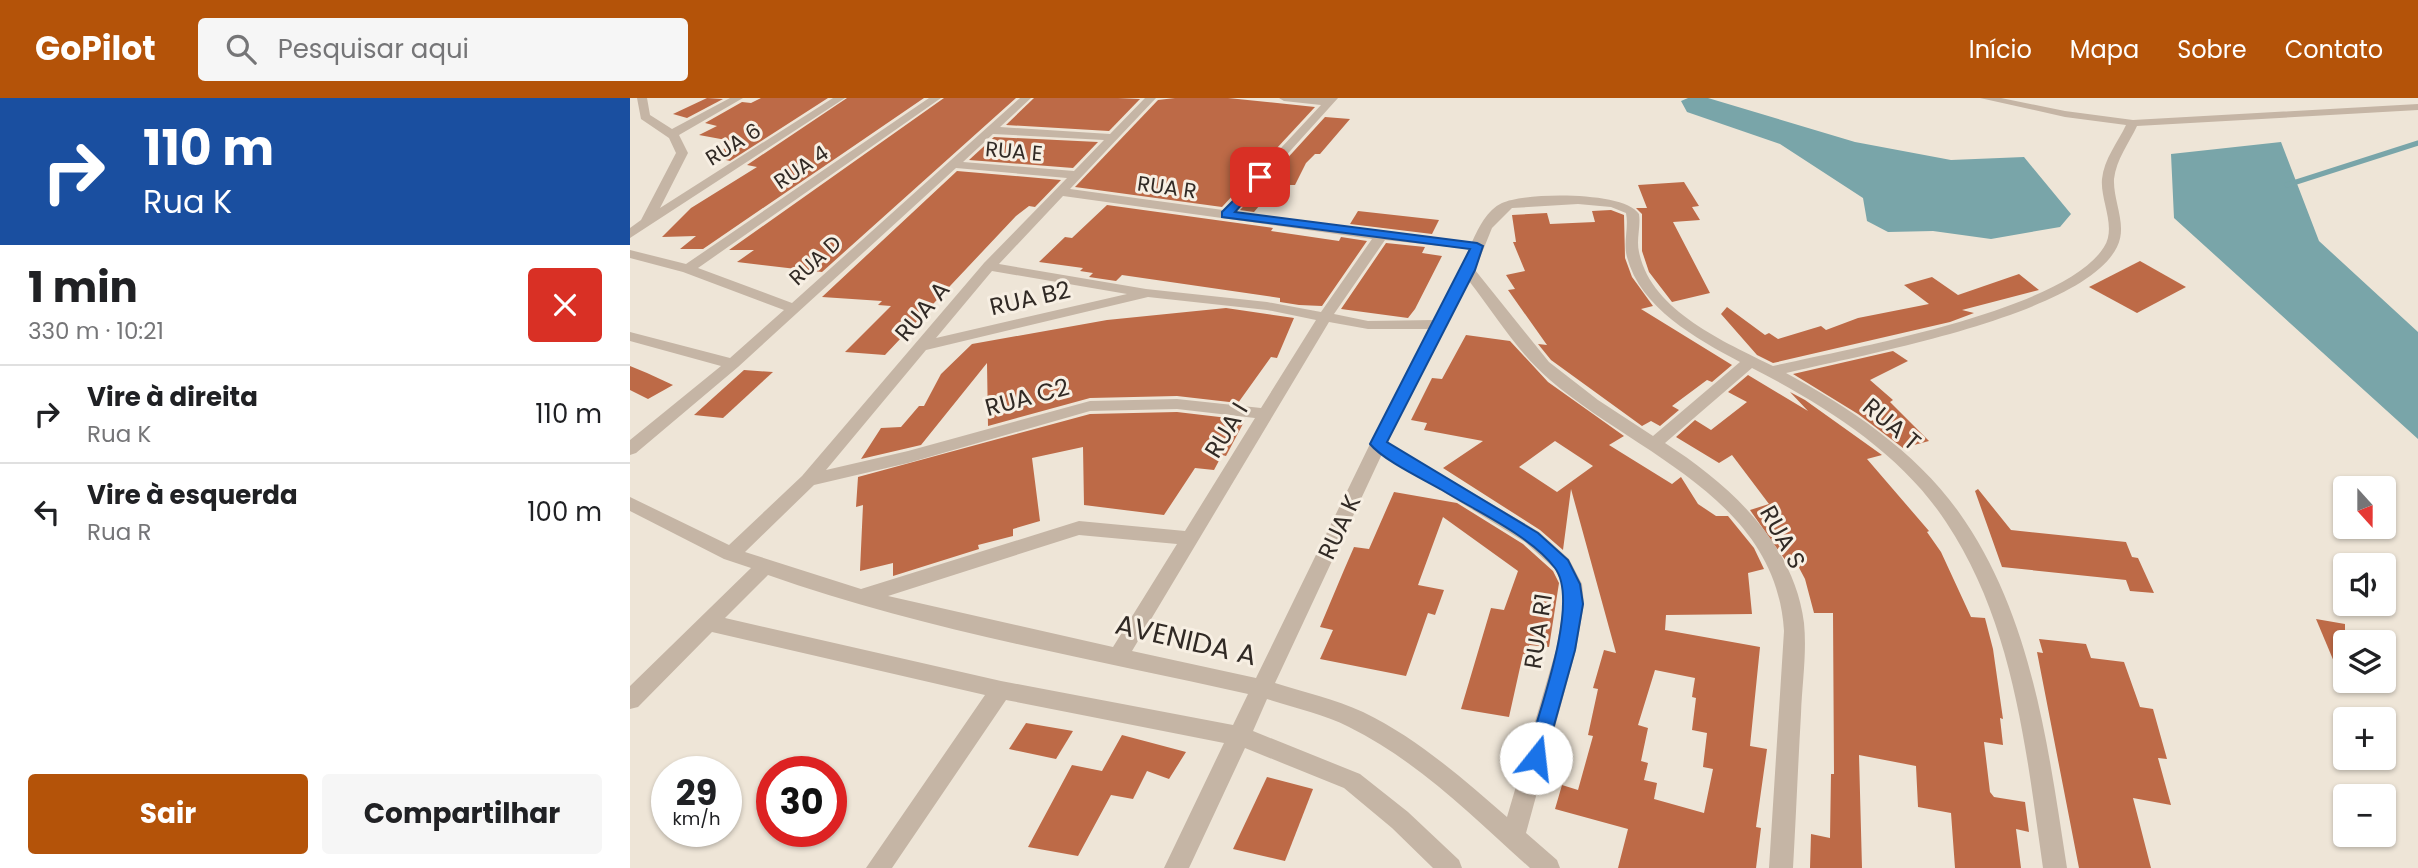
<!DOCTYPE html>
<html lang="pt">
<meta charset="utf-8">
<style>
:root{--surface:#fff;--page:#f6f6f6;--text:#202124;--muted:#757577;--line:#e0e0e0;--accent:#b45309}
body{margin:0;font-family:Poppins,sans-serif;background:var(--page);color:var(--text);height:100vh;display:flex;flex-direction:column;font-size:26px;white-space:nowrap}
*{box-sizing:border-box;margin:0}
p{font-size:23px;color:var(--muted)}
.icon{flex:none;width:38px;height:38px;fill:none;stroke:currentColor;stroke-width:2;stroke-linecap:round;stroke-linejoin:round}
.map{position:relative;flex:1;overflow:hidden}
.side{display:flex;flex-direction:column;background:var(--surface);width:630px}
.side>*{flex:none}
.guide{background:#1a4fa0;color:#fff;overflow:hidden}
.needle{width:46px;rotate:159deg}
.controls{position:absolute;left:1703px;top:378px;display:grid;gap:14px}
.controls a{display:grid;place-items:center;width:63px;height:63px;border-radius:7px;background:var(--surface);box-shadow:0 2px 5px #0004;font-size:35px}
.speed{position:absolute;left:21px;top:658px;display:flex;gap:14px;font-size:35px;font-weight:700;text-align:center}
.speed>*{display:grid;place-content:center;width:91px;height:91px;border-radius:50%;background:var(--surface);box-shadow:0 2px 5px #0004;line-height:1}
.speed small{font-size:18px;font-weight:400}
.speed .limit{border:10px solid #d22;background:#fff;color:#111}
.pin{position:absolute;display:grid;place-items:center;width:60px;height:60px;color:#fff;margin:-30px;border-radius:14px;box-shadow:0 4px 10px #0006}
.me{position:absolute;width:77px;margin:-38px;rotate:16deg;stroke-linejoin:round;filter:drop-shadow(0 0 5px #0008)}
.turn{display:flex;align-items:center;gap:24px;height:147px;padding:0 28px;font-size:32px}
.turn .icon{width:91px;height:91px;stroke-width:2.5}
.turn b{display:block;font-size:49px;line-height:60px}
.round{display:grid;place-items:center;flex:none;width:74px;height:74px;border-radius:7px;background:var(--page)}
.summary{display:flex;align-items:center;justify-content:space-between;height:119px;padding:0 28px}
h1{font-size:42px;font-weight:700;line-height:52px}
.cta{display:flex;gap:14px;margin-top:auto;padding:14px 28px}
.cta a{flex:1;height:80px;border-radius:7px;background:var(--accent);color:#fff;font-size:28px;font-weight:700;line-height:80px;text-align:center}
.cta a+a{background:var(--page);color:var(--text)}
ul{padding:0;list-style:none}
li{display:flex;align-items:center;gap:21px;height:98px;padding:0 28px;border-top:2px solid var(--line)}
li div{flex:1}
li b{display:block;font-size:26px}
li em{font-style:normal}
header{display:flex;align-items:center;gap:42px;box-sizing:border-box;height:98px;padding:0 35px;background:var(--accent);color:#fff}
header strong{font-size:33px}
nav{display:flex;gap:38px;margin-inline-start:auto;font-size:24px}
.search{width:490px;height:63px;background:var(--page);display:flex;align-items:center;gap:18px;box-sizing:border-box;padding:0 24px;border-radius:7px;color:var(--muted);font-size:26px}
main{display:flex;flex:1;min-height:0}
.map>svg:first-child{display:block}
.water{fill:#79a5a9}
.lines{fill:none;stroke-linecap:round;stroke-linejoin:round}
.stream{stroke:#79a5a9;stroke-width:5}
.building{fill:#bd6a47;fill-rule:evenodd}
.minor{fill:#c5b5a5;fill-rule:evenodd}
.route{fill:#1a73e8;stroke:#114b97;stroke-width:2}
.labels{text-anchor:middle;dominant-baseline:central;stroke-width:6;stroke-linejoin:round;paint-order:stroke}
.far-street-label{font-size:21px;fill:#312a25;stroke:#f7efe3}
.street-label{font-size:24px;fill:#312a25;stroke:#f7efe3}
.near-street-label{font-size:28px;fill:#312a25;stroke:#f7efe3}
</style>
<header>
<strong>GoPilot</strong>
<div class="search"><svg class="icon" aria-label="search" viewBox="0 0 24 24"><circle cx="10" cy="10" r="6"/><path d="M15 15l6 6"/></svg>Pesquisar aqui</div>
<nav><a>Início</a><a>Mapa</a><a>Sobre</a><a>Contato</a></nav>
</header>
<main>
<section class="side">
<div class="guide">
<div class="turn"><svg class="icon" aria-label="right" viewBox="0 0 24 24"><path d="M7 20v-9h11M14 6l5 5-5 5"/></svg><div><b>110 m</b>Rua K</div></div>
</div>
<div class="summary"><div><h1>1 min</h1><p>330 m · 10:21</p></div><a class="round" style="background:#d93025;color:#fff"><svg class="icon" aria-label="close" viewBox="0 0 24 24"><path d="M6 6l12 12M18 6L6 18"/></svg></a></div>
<ul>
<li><svg class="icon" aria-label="right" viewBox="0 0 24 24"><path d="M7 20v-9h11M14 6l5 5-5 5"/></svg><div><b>Vire à direita</b><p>Rua K</p></div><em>110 m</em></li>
<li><svg class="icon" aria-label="left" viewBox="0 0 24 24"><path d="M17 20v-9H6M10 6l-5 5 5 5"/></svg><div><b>Vire à esquerda</b><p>Rua R</p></div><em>100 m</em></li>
</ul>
<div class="cta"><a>Sair</a><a>Compartilhar</a></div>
</section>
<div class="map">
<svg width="1788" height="770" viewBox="0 0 1788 770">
<rect width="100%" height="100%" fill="#eee5d7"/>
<!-- water -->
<g class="water">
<path d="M1058 0H1078L1225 44 1321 62 1394 59 1441 116 1430 129 1361 141 1303 133 1258 134 1237 123 1233 100 1150 46 1057 14 1051 3Z"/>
<path d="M1651 44 1689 143 1788 234V341L1544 120 1541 56Z"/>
</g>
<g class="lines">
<!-- stream -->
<path class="stream" d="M1657 87 1788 45"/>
</g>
<!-- building -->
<g class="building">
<path d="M77 0 93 1 57 20 43 16Z"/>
<path d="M131 0H198L100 63 80 58 107 44 69 37 87 28 75 25 112 4 121 5Z"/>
<path d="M217 0H294L73 151H50L66 138 32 139 61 110 127 69 117 67Z"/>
<path d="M314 0H386L192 174 107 164 124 152H99Z"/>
<path d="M404 0H488L510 1 479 33 376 27Z"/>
<path d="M545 0H598L685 9 592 109 445 89 528 2Z"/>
<path d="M695 19 720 21 690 56H685L676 65 665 87H647L624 114 610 112Z"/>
<path d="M364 39 468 44 443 70 339 62Z"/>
<path d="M327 73 431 82 405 109 399 108 386 118 255 257 215 254 261 208 248 207 252 203 192 199Z"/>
<path d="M1054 84 1069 108 1062 109 1070 122 1043 124 1080 195 1042 204 1019 174 1012 153V116L1006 110H1017L1008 87Z"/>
<path d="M477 107 643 130 641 133 709 143 711 139 737 143 692 208 669 207 650 204V200L492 177 486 183 459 179 463 175 450 173 453 170 409 164 435 139 442 140Z"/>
<path d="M981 112 994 117 995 160 1002 179 1023 208 1011 211 1102 267 1082 284 1077 282 1042 308 1049 312 1030 328 1021 323 1012 328 921 262 908 246 917 247 878 192 885 191 876 177 895 173 883 144H886L882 117 917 115 920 126 965 124 962 113Z"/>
<path d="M728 113 809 122 802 136 720 126Z"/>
<path d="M756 145 795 149 792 155 812 158 785 211 778 220 711 211Z"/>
<path d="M1510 163 1556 189 1507 215 1459 189Z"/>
<path d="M1389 176 1409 192 1332 212 1344 215 1320 224 1143 265 1127 257 1091 216 1097 209 1135 237 1139 235 1148 241 1191 228 1196 232 1228 220 1299 206 1274 187 1302 179 1328 197Z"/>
<path d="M596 210 664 220 647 260 641 259 608 305 547 298 460 300 358 328 357 265 291 347 231 361 251 330 271 329 289 308H294L311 276 342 246 477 222Z"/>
<path d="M836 237 880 243 918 284 994 338 979 347 1042 386 1051 379 1068 406 1086 418H1098L1124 450 1134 471 1118 475 1122 516 1036 517 1035 532 1130 549 1120 648 1137 651 1126 729 1131 730 1126 770H988L998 731 925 711 932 687 948 692 963 638 958 637 968 591 963 590 974 552 986 555 941 391 933 452 910 432 813 370 853 343 794 332 797 325 781 322 802 280 812 281ZM925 343 963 368 927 394 889 369ZM1025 572 1065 580 1062 599 1066 600 1062 632 1077 635 1073 669 1083 671 1074 715 1024 701 1027 685 1014 682 1018 665 1011 663 1018 630 1008 627Z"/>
<path d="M1263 253 1278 263 1240 282 1263 302 1260 304 1299 343 1273 350 1228 316 1163 276Z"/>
<path d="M0 268 17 275 43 287 18 301 0 292Z"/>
<path d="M114 272 143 274 93 320 64 317Z"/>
<path d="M1118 277 1178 313 1160 294 1175 302 1252 357 1237 361 1299 433 1297 434 1311 454 1341 519 1355 520 1363 551 1373 621 1370 620 1373 647 1354 644 1360 694 1364 699 1395 704 1399 734 1386 731 1391 770H1325L1321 715 1288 709 1286 668 1229 657 1232 770H1180L1181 736 1200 740 1201 676H1204L1203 515H1184L1175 481 1166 464 1158 466 1120 412 1139 406 1102 357 1089 365 1046 339 1065 322 1081 332 1117 304 1098 294Z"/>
<path d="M547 314 615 322 596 358 592 357 584 372 565 370 534 417 454 407 453 349 402 360 410 423 383 431V438L348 447 349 451 263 478V465L230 473 233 407 226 409 228 379 460 316Z"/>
<path d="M1348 391 1381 432 1496 444 1502 459 1508 460 1524 495 1500 493 1496 482 1372 469 1345 393Z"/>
<path d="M764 394 827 405 893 446 923 473 929 485 919 549 899 547 897 557 893 556 879 619 831 611 861 510 874 512 888 473 813 419 788 487 814 492 805 517 798 515 776 578 690 561 703 532 690 529 714 472 724 449 739 451Z"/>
<path d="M1686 521 1715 526V590Z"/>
<path d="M1409 541 1456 546 1461 560 1494 564 1510 609 1523 611 1537 661 1528 660 1541 707 1503 700 1521 770H1449L1407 554 1413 555Z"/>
<path d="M396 625 443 633 426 661 379 651Z"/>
<path d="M492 637 556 654 539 681 517 673 503 701 481 697 448 758 398 749 442 667 472 673Z"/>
<path d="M637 679 683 691 655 763 603 751Z"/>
</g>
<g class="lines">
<!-- minor -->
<g class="minor">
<path d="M7 0H17L20 17 42 31 100 0H113L49 37 58 55 30 110 203 0H215L0 140V130L11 122 46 55 39 40 11 21Z"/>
<path d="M299 0H311L68 170 162 205 390 0H401L370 29 480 36 515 0H526L440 91 593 112 691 7 654 3 649 0H708L605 114 842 144C849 129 857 112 872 105 895 94 995 93 1009 116 1011 129 1006 141 1009 154 1021 213 1095 244 1143 268 1217 251 1435 213 1474 149 1487 129 1470 102 1472 81 1474 61 1488 44 1496 27L1435 19 1350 0H1371L1435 13 1503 22 1788 6V12L1507 28C1499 45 1486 62 1484 81 1483 104 1498 127 1487 149 1453 218 1229 257 1156 275 1219 309 1286 354 1328 413 1402 516 1418 648 1437 770H1413C1396 652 1384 526 1316 424 1271 355 1194 307 1122 270L1035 345C1099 386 1164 445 1174 525 1177 555 1172 586 1171 616 1168 667 1166 719 1163 770H1139L1154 533C1146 400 1006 356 920 282 887 254 865 216 839 183L757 344 909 434 939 461 952 486 954 506 946 552 896 735 927 762 930 770H900C844 720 788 663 719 629 694 616 664 610 637 601L623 633 730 676 778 714 829 762 832 770H803L762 730 714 690 615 650 559 770H534L594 645 376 602 262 770H236L355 597 82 534 8 609 0 611V588L121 470 94 461 0 413V399L99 447 172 378 354 165 437 80 326 70 108 269 6 355 0 357V342L91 268 0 243V234L100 260 154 212 53 174 0 160V152L56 166ZM363 36 474 42 444 73 333 64ZM433 98 742 141 691 214 637 204 516 191 369 166ZM948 106 981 109 996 115C999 130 993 144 997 159 1010 210 1067 241 1110 264L1023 338 968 302 919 264 845 172 862 130 882 110ZM755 142 839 151 805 222 738 223 704 216ZM362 173 497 196 306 240ZM518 199 637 212 686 222 631 310 547 301 460 303 278 353 196 372 296 252ZM699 224 738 231H800L740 346 626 580 502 553ZM547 311 625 320 555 433 449 423 231 491 115 454 184 387 278 365 460 313ZM752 356 895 444 925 471 932 486 934 506 926 552 877 719C832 680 787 640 733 614 705 601 673 594 645 585ZM449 437 547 446 483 549 258 498ZM138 477C293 532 458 560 618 596L603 627 371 583 95 520Z"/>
</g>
</g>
<!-- route -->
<path class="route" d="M630 76 636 79 605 114 847 145 853 148 845 172 757 344 908 435 938 462 950 486 953 506 945 552 913 667 906 669 899 667 896 660C907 620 951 504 925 470 901 438 846 413 812 392 793 381 753 362 740 346L840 151 592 119V114Z"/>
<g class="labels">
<!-- far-street labels -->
<g class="far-street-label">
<text transform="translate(103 46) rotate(-32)">RUA 6</text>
<text transform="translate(384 53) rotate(5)">RUA E</text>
<text transform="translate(171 69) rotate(-34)">RUA 4</text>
<text transform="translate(537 89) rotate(8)">RUA R</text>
<text transform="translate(185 162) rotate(-43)">RUA D</text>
</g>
<!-- street labels -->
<g class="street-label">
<text transform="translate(400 200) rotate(-13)">RUA B2</text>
<text transform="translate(292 213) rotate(-50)">RUA A</text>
<text transform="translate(397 299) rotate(-15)">RUA C2</text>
<text transform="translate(1262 326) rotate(40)">RUA T</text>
<text transform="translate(596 332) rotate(-59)">RUA I</text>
<text transform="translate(709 429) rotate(-65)">RUA K</text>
<text transform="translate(1153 439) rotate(61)">RUA S</text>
<text transform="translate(908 533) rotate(-81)">RUA R1</text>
</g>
<!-- near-street labels -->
<g class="near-street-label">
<text transform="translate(556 542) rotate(13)">AVENIDA A</text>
</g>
</g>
</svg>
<div class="controls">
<a><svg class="needle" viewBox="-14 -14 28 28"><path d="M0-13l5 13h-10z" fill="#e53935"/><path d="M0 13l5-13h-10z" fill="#757577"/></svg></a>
<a><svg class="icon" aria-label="sound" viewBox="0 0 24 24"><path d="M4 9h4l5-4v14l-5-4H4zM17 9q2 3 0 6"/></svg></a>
<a><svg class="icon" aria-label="layers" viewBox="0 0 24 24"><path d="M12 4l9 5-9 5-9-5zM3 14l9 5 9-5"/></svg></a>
<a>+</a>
<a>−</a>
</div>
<div class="speed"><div>29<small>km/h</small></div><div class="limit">30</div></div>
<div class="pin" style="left:630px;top:79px;background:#d93025"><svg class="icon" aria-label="arrive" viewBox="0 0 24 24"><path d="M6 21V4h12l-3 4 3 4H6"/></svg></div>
<svg class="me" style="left:906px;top:660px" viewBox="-20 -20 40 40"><circle r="19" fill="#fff"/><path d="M0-13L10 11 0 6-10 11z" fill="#1a73e8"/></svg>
</div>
</main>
